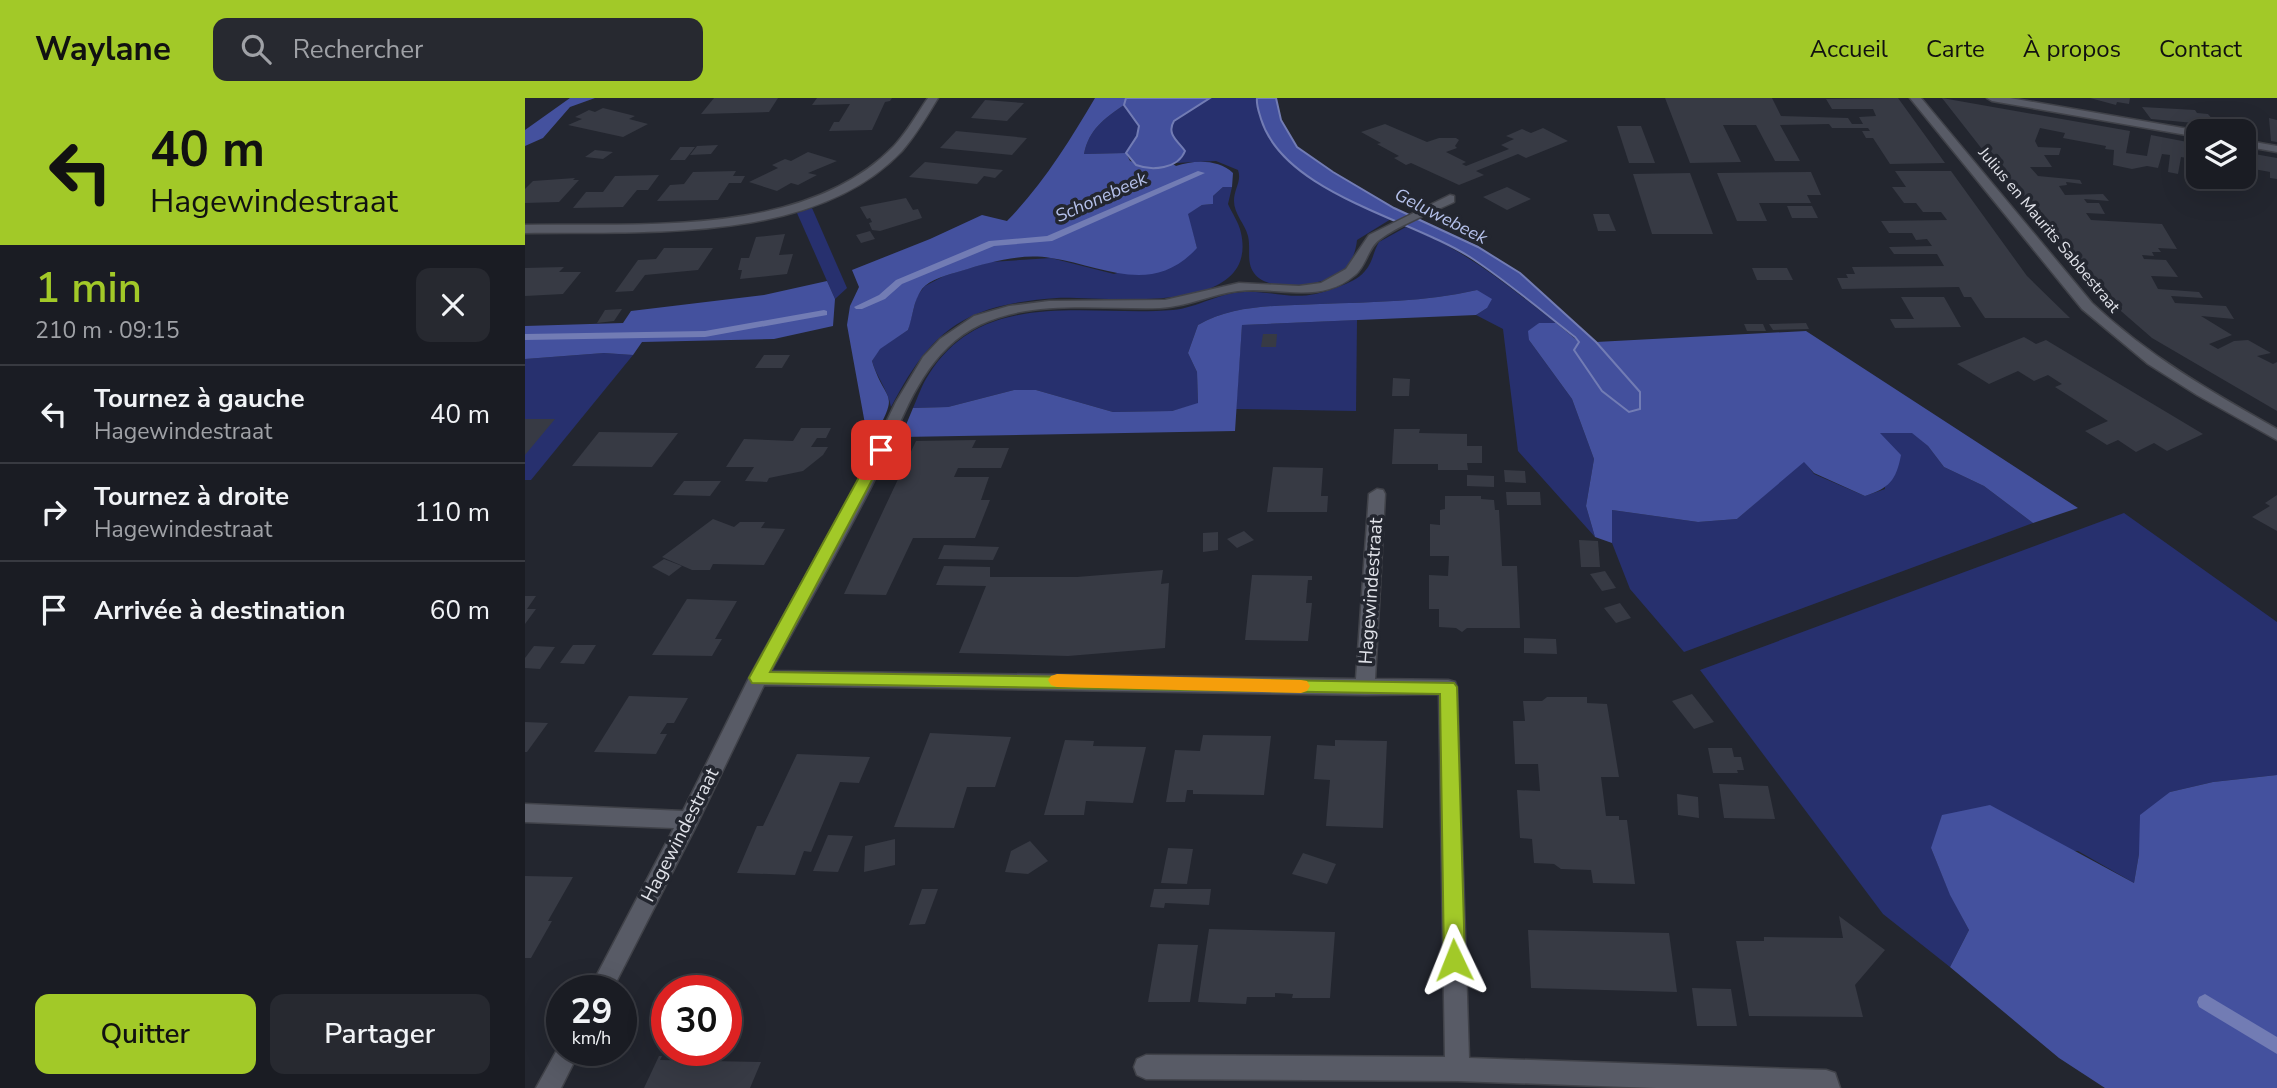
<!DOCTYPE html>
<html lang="fr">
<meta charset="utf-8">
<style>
:root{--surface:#1a1c23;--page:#272930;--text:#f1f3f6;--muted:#9fa1a6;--line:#383a41;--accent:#a2c928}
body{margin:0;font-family:"Nunito Sans",sans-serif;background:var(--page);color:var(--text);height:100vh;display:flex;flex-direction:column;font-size:26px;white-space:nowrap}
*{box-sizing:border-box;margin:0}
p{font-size:23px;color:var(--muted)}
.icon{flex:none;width:38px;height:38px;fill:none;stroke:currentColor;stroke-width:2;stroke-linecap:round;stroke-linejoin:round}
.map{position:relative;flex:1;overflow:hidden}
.sheet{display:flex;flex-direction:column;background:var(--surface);width:525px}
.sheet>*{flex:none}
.hud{background:#a2c928;color:#111;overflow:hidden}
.controls{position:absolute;left:1661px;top:21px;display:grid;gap:14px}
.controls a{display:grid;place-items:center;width:70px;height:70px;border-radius:14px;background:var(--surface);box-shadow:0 7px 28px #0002,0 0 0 2px var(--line);font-size:35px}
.speed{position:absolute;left:21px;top:877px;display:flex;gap:14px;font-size:35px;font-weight:700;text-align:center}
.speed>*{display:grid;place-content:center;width:91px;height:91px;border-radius:50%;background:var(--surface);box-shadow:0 7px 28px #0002,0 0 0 2px var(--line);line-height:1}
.speed small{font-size:18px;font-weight:400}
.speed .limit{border:10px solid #d22;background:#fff;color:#111}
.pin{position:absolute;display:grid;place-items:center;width:60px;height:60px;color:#fff;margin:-30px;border-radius:14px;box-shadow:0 4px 10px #0006}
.me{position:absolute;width:77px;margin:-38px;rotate:358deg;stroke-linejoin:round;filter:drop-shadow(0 0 5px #0008)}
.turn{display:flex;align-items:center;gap:24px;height:147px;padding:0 35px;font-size:32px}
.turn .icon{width:91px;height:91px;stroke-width:2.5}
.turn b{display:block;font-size:49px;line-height:60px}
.round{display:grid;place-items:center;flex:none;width:74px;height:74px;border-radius:14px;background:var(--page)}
.overview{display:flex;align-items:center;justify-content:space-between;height:119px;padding:0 35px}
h1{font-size:42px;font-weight:600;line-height:52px;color:var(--accent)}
.primary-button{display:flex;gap:14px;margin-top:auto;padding:14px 35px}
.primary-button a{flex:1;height:80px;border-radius:14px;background:var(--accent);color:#111;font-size:28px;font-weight:600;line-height:80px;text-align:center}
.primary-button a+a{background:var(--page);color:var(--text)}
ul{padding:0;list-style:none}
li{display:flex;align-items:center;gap:21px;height:98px;padding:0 35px;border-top:2px solid var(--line)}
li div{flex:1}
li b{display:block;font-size:26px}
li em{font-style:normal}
header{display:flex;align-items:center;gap:42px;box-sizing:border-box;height:98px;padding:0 35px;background:var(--accent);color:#111}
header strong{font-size:33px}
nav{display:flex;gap:38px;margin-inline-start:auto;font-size:24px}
.search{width:490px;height:63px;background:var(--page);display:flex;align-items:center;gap:18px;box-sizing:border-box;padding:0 24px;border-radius:14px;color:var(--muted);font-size:26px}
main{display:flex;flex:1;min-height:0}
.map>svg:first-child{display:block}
.green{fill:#27306e}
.forest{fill:#44519e}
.water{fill:#43509d;stroke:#727cb4;stroke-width:2}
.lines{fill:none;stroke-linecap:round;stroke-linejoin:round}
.stream{fill:#727cb4;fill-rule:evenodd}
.building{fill:#373a44}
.minor-casing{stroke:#404249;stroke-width:3}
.minor{fill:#585b66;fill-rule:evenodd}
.route{fill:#a2c928;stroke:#69831a;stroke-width:2}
.slow{fill:#f59e0b}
.labels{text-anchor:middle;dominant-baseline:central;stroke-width:7;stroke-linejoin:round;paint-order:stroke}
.far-street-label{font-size:16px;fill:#e0e2e9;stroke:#23262f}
.far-water-label{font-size:18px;font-style:italic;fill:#b6c2ec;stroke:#23262f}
.street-label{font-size:19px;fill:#e0e2e9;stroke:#23262f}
</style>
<header>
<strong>Waylane</strong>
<div class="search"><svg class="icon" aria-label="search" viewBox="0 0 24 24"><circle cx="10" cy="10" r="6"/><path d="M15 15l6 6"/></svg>Rechercher</div>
<nav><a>Accueil</a><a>Carte</a><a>À propos</a><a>Contact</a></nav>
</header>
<main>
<section class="sheet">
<div class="hud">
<div class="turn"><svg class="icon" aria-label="left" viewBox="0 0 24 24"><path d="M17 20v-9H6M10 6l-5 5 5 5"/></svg><div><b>40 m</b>Hagewindestraat</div></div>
</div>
<div class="overview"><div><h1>1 min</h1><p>210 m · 09:15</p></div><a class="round"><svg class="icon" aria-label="close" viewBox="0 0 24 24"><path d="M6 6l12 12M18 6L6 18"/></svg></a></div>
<ul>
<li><svg class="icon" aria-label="left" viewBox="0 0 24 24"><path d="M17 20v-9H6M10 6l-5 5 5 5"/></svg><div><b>Tournez à gauche</b><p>Hagewindestraat</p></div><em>40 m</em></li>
<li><svg class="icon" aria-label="right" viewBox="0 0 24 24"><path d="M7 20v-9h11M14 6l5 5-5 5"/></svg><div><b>Tournez à droite</b><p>Hagewindestraat</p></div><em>110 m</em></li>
<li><svg class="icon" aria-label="arrive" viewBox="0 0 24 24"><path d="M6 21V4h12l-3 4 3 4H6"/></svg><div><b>Arrivée à destination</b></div><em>60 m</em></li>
</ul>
<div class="primary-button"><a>Quitter</a><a>Partager</a></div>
</section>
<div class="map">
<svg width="1752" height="990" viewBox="0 0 1752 990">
<rect width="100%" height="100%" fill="#23262f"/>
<!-- green -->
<g class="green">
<path d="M685 0H732L731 5 811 95 866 121 832 142C831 153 826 168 816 175 798 187 743 196 729 175 721 164 726 151 723 138 720 126 709 116 709 103 709 91 717 83 713 72L691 63 651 65 659 57C656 47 647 40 645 29L653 18Z"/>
<path d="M599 7 614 28 612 38 601 55 559 56C564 31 579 21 599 7Z"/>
<path d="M698 89H707L703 106C707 115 714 125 716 135 735 221 577 198 532 200 507 202 478 205 454 215 409 233 388 268 366 309 363 292 352 280 347 263L354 251 383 232 392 198 400 188 419 178 465 164 526 160 589 176 672 150 662 116 677 107 688 106V98Z"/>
<path d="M287 110 322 190 310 201 272 115Z"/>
<path d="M881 129C939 150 983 188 1031 225H1014L1004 242 1047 301 1069 361 1061 408 1070 439 993 353 978 231 951 217 962 210 952 192C900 204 847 204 795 206 754 208 709 206 673 227L663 255 672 274 673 306 647 313 588 314 511 292H489L423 309 388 310C393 299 397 286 404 276 459 189 562 219 648 212 672 210 695 194 720 194 760 193 770 206 813 189 823 185 834 181 840 173 848 164 848 154 854 144Z"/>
<path d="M832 222 831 313 711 311 717 227Z"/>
<path d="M79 255 108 257 6 382H0V261Z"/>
<path d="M1373 333 1387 334 1403 348 1419 369 1459 388 1508 425 1159 554 1105 491 1087 445V412L1173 424 1212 421 1279 363 1289 376 1340 398 1360 391 1354 334Z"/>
<path d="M1599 415 1752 524V677L1688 684 1645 694 1614 756 1609 785 1553 753 1406 750 1425 796 1444 832 1425 869 1358 816 1175 572Z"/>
</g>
<!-- forest -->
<g class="forest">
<path d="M45 0H70L45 9 18 40 0 48V32Z"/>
<path d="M570 0H601L599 7C579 21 564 31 559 56L601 55 605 63 633 70 648 66 651 68C669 62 693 61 708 75L707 89H698L688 98V106L677 107 663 116 672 150C627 199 579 168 526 160 496 155 464 164 436 173 423 177 405 181 397 191 388 203 388 219 383 232L355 251 347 263C360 306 376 291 350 337H342L322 227 325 208 334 189 327 172 405 141 457 117 482 123C518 86 544 44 570 0Z"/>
<path d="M302 183 310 201 308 228 249 241 117 244 108 257 79 255 0 261V228L98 225 106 213 239 197Z"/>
<path d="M952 192 967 201 962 210 951 217 717 227 710 333 376 339 388 310 423 309 489 292H511L588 314 647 313 673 305 672 274 663 255 673 227C709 206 754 208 795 206 847 204 900 204 952 192Z"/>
<path d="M1014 225H1031L1115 294 1071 244 1281 233 1553 410 1508 425 1459 388 1419 369 1403 348 1387 335H1355L1376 357C1371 383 1364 390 1340 398L1289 375 1279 364 1212 421 1173 424 1087 412V445L1070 439 1061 408 1069 361 1047 301 1004 242 1003 233Z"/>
<path d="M1752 677V990H1580L1534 960 1425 869 1444 832 1425 797 1406 750 1417 717 1465 707 1609 785 1614 756 1615 717 1645 694 1688 684Z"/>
</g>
<!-- water -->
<g class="water">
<path d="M601 0H685L649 23C641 36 653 43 660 53 653 71 627 73 611 67L601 55 612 38 614 28 599 7Z"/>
<path d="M732 0H751L756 22 772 49 808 74 869 110 953 149 995 175 1071 244 1115 294V311L1104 314 1077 293 1049 252 1054 244 1050 239C1017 213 984 185 948 161 888 121 759 96 736 21 734 14 731 7 732 0Z"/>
</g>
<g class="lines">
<!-- stream -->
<g class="stream">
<path d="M673 73 680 75 527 143 469 148 377 186 360 201 337 211H331L329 209 354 197 371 182 464 143 522 138Z"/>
<path d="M299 212 302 213V217L180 239 0 242V236L180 233Z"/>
<path d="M1680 896 1752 939V956L1674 909 1672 904 1674 899Z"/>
</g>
</g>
<!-- building -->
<g class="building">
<path d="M189 0H253L244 14 176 16Z"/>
<path d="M292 0H367L365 3 360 4 347 32 304 33 309 24H314L325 6 287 7Z"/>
<path d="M1140 0H1247L1256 18 1323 20 1327 26H1338L1334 19 1351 18 1348 11H1307L1301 1 1373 0 1420 65 1365 66 1348 40H1341L1337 33H1345L1343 30H1307L1304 26 1255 27 1275 63H1250L1231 27H1198L1216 64 1165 65Z"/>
<path d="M1417 0 1605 33 1601 55 1622 58 1626 37 1673 46V62L1656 59 1653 76 1643 74 1645 57 1637 56 1633 70 1622 68 1607 71 1588 67 1589 52 1580 51 1581 48 1538 40 1540 35 1515 30 1510 43 1513 49 1536 50 1534 57H1519L1527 69H1505L1513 78 1555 82 1557 86 1541 84 1542 87 1534 88 1540 97 1578 96 1584 103 1559 101 1562 105H1574L1580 116 1561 115 1566 122 1637 126 1652 151 1633 150 1636 154H1627L1629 158 1617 157 1619 161 1641 162 1653 179 1626 178 1633 191 1674 194 1678 200 1646 198 1650 205 1701 208 1709 221 1676 218 1707 237 1684 246 1693 251 1709 243 1723 242 1746 255 1732 258 1748 266 1752 264V313L1627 240 1566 187 1559 173H1554L1533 148Z"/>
<path d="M1565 0H1605L1604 6 1592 4 1591 7Z"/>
<path d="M460 2 499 5 482 23 446 20Z"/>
<path d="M1617 9 1670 12 1672 15 1683 16 1689 23 1678 22 1680 26 1626 21Z"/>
<path d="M78 10 110 18 104 21 123 26 98 39 43 27 57 21 50 19 64 12 70 14Z"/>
<path d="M1744 20 1752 22V44L1746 43Z"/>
<path d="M860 26 902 44 914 40H931L934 42 930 48 932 50 921 54 941 64 937 66 941 68 984 51 976 47 989 41 981 38 997 31 1006 35 1018 30 1043 43 1001 60 993 56 951 73 959 77 934 87 886 65 881 67 869 60 874 58 852 46 856 45 836 34Z"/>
<path d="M1092 28H1116L1130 65H1104Z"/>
<path d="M431 33 502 40 487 57 415 50Z"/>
<path d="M193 47 186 56 165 57 172 48Z"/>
<path d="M155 49H170L160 62H145Z"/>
<path d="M70 52 88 54 78 61 60 59Z"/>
<path d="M283 54 312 63 283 75 292 77 273 87 266 85 252 93 224 84 253 70 247 67 260 61 266 63Z"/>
<path d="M1718 54 1752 60V81L1745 80V74L1718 69Z"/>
<path d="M400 64 478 72 470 80 459 78 452 86 384 79Z"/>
<path d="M211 73 208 78H220L216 85H204L193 102 132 103 145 87 159 86 168 74Z"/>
<path d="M1370 73H1426L1502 178 1545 220H1460L1446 199H1439L1434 189 1317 191 1312 180H1323L1321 176H1330L1327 169 1419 168 1412 156H1369L1364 149 1407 148 1402 141 1391 142 1387 135H1364L1356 123 1422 122 1416 114H1398L1391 105H1379L1367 89H1381Z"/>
<path d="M1286 74 1296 97H1282L1286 105H1234L1242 123H1212L1192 75Z"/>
<path d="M1165 75 1188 136H1127L1108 76Z"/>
<path d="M134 77 123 92H112L98 109 48 110 61 94H78L90 78Z"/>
<path d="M50 80 48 82H54L34 104 0 105V91L8 83Z"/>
<path d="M982 89 1006 101 982 112 958 99Z"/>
<path d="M381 100 388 112 393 111 397 120 355 133 347 132 344 125 347 124 345 120 342 121 335 109Z"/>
<path d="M1262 108H1287L1293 120H1267Z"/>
<path d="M1068 116H1084L1091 133H1073Z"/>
<path d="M345 133 350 141 336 145 331 137Z"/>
<path d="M260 136 254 157 268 156 262 176 215 181 217 172H213L216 160H224L231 139Z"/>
<path d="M139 150H188L173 172 120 177 108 193 90 194 113 162 131 161Z"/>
<path d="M39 169 34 174H56L38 196 0 198V170Z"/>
<path d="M1227 170H1262L1268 182H1232Z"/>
<path d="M1376 199H1419L1436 229 1370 230 1365 221H1389Z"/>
<path d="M97 211 89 223 72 225 80 212Z"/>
<path d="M1281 225 1284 231 1248 232 1244 226Z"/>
<path d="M1219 226H1238L1241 233H1222Z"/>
<path d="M738 236H752L751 249H736Z"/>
<path d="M1499 239 1511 246 1521 242 1678 336 1642 353 1629 345 1611 354 1593 342 1582 347 1560 333 1583 323 1530 289 1537 286 1523 277 1509 283 1493 273 1464 286 1432 266Z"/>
<path d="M239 257H265L257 270H230Z"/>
<path d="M868 280 885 281 884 298H867Z"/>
<path d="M0 321H30L0 357Z"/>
<path d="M276 330H306L301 340H292L286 349H303L298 357 278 373 244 380 242 384 220 383 229 369H201L219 341 268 343Z"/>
<path d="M869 331H895L894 335 942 336V348H957V365H942L943 372H913V366H867Z"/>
<path d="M74 334 153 335 127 369 47 368Z"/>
<path d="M451 342 447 350H484L476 370H433L429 379H464L456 402H465L450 440H388L361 497 319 496 391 343Z"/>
<path d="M748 369 798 370 796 398H803L802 414H742Z"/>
<path d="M979 372 1000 373 1001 385 980 384Z"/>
<path d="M942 377 969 378V389L942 388Z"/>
<path d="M159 383H196L185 398 148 397Z"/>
<path d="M981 394H1015L1016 407H982Z"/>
<path d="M1752 397V433L1727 419 1745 408 1740 405Z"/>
<path d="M920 398H956V401L969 402 970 412H974L977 468H992L995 530H942L937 534 931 530 914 529V511H904V477L923 478 924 458H905V426L915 427V412L920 411Z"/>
<path d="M188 421 209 429 215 424H240L236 430 260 431 239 467 188 466 185 472H167L137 459Z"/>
<path d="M719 433 729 442 712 450 702 441Z"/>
<path d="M693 434V452L678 454V435Z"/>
<path d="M1054 442 1073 443 1075 469H1056Z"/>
<path d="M419 447 474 449 468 462 413 461Z"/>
<path d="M139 461 157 468 144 478 127 469Z"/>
<path d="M419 468 465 469V479H552L638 472 636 486 644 485 640 550 543 558 434 555 461 488 411 487Z"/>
<path d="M1080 473 1091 490 1077 493 1065 476Z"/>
<path d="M727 477 787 478V482H783L781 505H787L783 543 720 542Z"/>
<path d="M0 498H11L2 511H11L0 526Z"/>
<path d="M162 501 212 503 190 541H197L187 558 127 557Z"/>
<path d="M1095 505 1106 520 1091 525 1079 510Z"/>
<path d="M999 540 1031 541 1032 556 999 555Z"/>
<path d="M48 547H71L59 566 35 565Z"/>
<path d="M9 548 30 549 15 571 0 570V560Z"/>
<path d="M1167 596 1189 624 1169 631 1147 603Z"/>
<path d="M104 598 163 600 149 625H142L135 636H142L131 656 69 654Z"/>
<path d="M1022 599H1062V605L1082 606 1094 679H1076L1081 718H1094V722H1102L1110 786 1068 785 1066 772 1036 771 1029 766 1009 765 1007 741 995 740 992 692 1015 693 1013 666H990L988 623H1000L998 603H1017Z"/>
<path d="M0 624 23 625 2 654H0Z"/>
<path d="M405 635 486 639 470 689H442L429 730 369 729Z"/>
<path d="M678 637 746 638 739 697 668 696V692H662L660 704H641L650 652 675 653Z"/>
<path d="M540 642 569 643 568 648 621 649 608 705 561 703 559 717H519Z"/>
<path d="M810 642 862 643 858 730 801 728 805 682 789 681 792 647 810 648Z"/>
<path d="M1183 650H1207L1209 659H1216L1219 672H1212L1213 675H1188Z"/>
<path d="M272 656 345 659 334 685 315 684 286 754 279 753 270 777 212 775 232 728H238Z"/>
<path d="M1194 686 1243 688 1250 721 1199 720Z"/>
<path d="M1152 696 1173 699 1174 720 1153 717Z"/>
<path d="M303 737 328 738 313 774 288 773Z"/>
<path d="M370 741V767L339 774 340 748Z"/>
<path d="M505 743 523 763 503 776 480 774 486 753Z"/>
<path d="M643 750 668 751 662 786 636 785Z"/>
<path d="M778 755 811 766 802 786 767 776Z"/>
<path d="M0 778 48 779 23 823H27L6 860H0Z"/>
<path d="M397 791H413L400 826 384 827Z"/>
<path d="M629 791H686L684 807 640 805 639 810 625 809Z"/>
<path d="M1314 818 1360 852 1330 887 1338 919 1224 918 1211 843H1239V839L1318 840Z"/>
<path d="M684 831 810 834 805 900H767L768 896 750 895V899H722L721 906 673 904Z"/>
<path d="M1003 832 1144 835 1152 894 1006 890Z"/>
<path d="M633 846 673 847 665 904H623Z"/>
<path d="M1167 890 1206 891 1212 928H1172Z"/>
<path d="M134 958H137L135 962 236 964 225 990H119Z"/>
</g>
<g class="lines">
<defs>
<g id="minor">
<path d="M403 0H413C402 18 391 37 377 53 288 147 118 133 0 135V127C117 125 280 140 369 48 382 34 392 16 403 0Z"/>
<path d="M1385 0H1396L1567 205C1622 257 1686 294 1752 331V342L1672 297 1623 266 1557 211Z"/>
<path d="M1462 0H1485L1675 33 1673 39 1467 3Z"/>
<path d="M1718 42 1752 48V54L1718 48Z"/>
<path d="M925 97 929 98V104C908 114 872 128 854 142 843 150 841 168 830 177 796 207 752 188 713 193 687 196 661 209 635 210 566 212 477 196 423 249 385 285 370 342 347 387 315 450 280 511 246 573L831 581 844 396 852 391 858 392 860 396 850 581 923 582 930 584 932 589 944 960 1301 972 1310 975 1315 990H1131L932 983 621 981 612 977 609 969 612 961 621 957 920 959 914 596 840 597 239 587 171 728 87 892H64L149 730 0 724V706L158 713 224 580 331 387 371 304 398 259 415 241 449 218 484 208 524 203 640 202 714 185 774 188 796 185 821 171 844 137Z"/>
<path d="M37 943V952H55L36 990H11Z"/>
</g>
</defs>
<!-- minor casing -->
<use href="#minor" class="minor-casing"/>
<!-- minor -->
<use href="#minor" class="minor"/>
</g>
<!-- route -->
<path class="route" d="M356 348 363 352 245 574 929 585 932 589 940 862 937 869 929 871 922 869 919 862 915 596 227 585 224 580 349 352Z"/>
<!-- slow -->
<path class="slow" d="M532 576 776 582 782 583 785 588 782 593 776 595 532 589 526 587 523 582 526 578Z"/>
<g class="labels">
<!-- far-street labels -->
<g class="far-street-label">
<text transform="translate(1524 132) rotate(50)">Julius en Maurits Sabbestraat</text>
</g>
<!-- far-water labels -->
<g class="far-water-label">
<text transform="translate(576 99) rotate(-24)">Schonebeek</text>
<text transform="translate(916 118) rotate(27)">Geluwebeek</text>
</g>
<!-- street labels -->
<g class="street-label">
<text transform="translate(846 493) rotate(-86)">Hagewindestraat</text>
<text transform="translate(155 737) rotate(-63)">Hagewindestraat</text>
</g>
</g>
</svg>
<div class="controls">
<a><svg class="icon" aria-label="layers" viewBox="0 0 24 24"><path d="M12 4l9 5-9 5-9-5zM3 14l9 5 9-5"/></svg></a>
</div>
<div class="speed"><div>29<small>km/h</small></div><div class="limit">30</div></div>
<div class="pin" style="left:356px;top:352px;background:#d93025"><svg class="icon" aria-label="arrive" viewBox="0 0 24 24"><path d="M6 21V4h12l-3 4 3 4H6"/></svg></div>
<svg class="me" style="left:929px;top:862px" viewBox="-20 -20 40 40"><path d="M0-17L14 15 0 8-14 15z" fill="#a2c928" stroke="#fff" stroke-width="4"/></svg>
</div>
</main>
